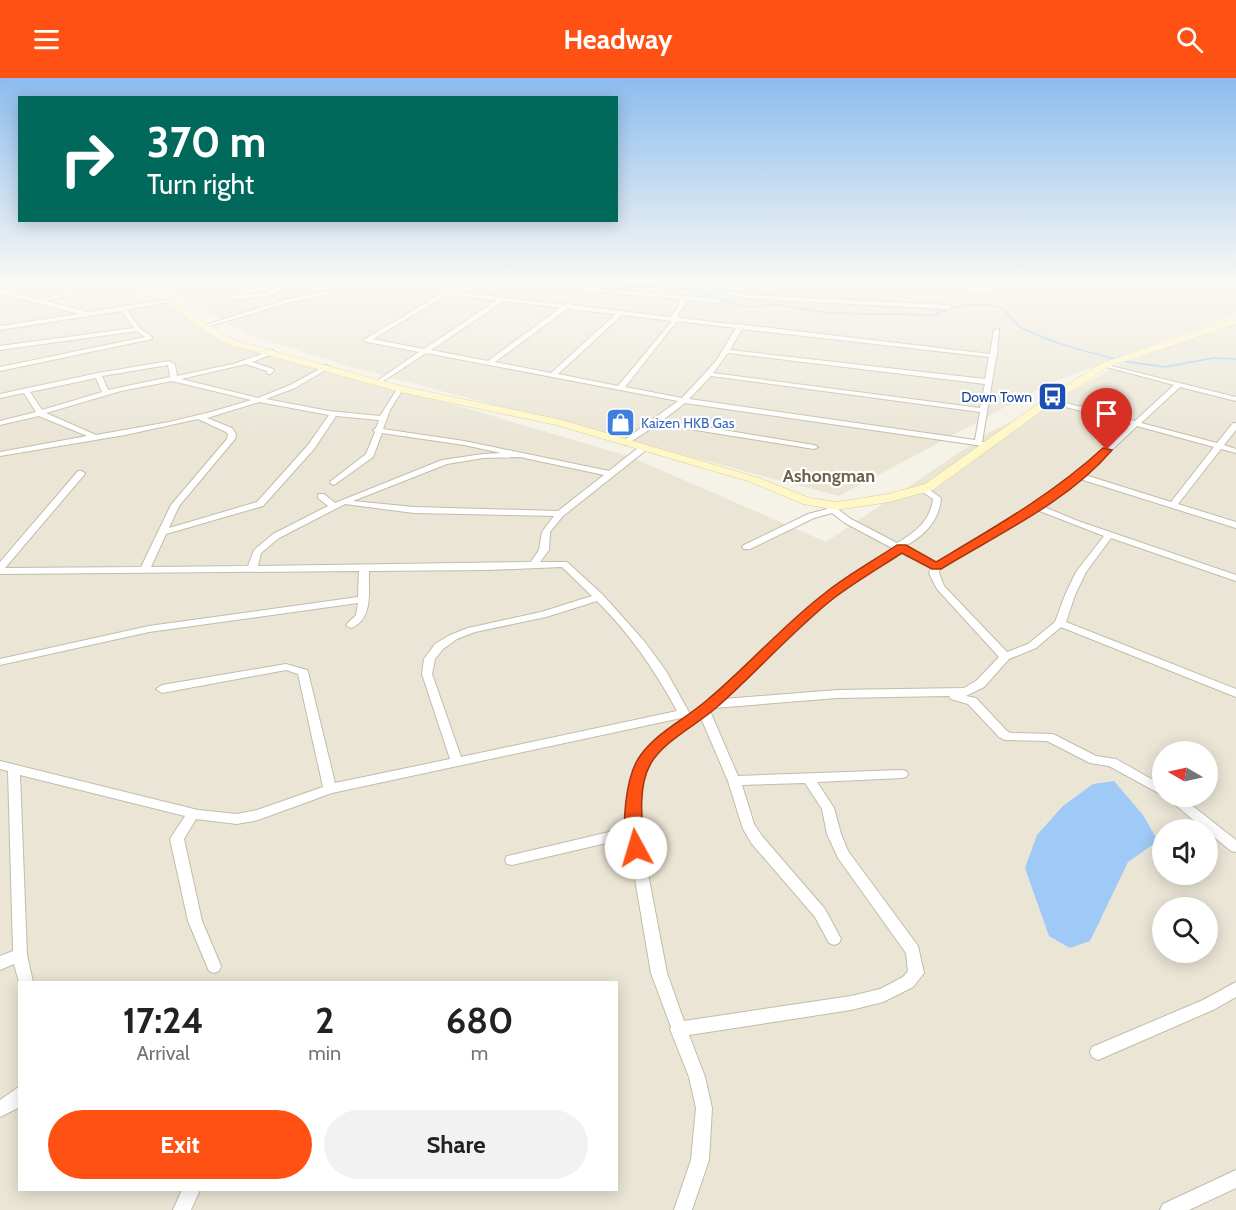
<!DOCTYPE html>
<style>
:root{--surface:#fff;--page:#f2f2f2;--text:#222;--muted:#767676;--accent:#ff5114}
body{margin:0;font-family:Cabin,sans-serif;background:var(--page);color:var(--text);height:100vh;display:flex;flex-direction:column;font-size:22px;white-space:nowrap}
*{box-sizing:border-box;margin:0}
p{font-size:20px;color:var(--muted)}
.icon{flex:none;width:33px;height:33px;fill:none;stroke:currentColor;stroke-width:2;stroke-linecap:round;stroke-linejoin:round}
.map{position:relative;flex:1;overflow:hidden}
.panel{position:absolute;left:18px;top:903px;width:600px;height:210px;display:flex;flex-direction:column;background:var(--surface);border-radius:0px;box-shadow:0 3px 15px #0003}
.panel>*{flex:none}
.banner{position:absolute;left:18px;top:18px;width:600px;height:126px;border-radius:0px;box-shadow:0 3px 15px #0003;background:#00695c;color:#fff;overflow:hidden}
.needle{width:39px;rotate:279deg}
.fabs{position:absolute;left:1152px;top:663px;display:grid;gap:12px}
.fabs a{display:grid;place-items:center;width:66px;height:66px;border-radius:50%;background:var(--surface);box-shadow:0 3px 15px #0003;font-size:30px}
.pin{position:absolute;display:grid;place-items:center;width:51px;height:51px;color:#fff;margin:-62px -26px;border-radius:50% 50% 50% 0;rotate:-45deg;box-shadow:0 0 6px #0007}
.pin .icon{rotate:45deg}
.me{position:absolute;width:66px;margin:-33px;rotate:354deg;stroke-linejoin:round;filter:drop-shadow(0 0 4px #0008)}
.turn{display:flex;align-items:center;gap:21px;height:126px;padding:0 30px;font-size:27px}
.turn .icon{width:78px;height:78px;stroke-width:2.5}
.turn b{display:block;font-size:42px;line-height:51px}
.eta{display:flex;justify-content:space-evenly;align-items:center;height:102px;text-align:center}
.eta b{font-size:36px;font-weight:800;line-height:42px}
.cta{display:flex;gap:12px;margin-top:auto;padding:12px 30px}
.cta a{flex:1;height:69px;border-radius:36px;background:var(--accent);color:#fff;font-size:24px;font-weight:800;line-height:69px;text-align:center}
.cta a+a{background:var(--page);color:var(--text)}
header{display:flex;justify-content:space-between;align-items:center;height:78px;padding:0 30px;background:var(--accent);color:#fff;font-size:27px;font-weight:800}
.map>svg:first-child{display:block}
.residential{fill:#eae5d5;fill-rule:evenodd}
.water{fill:#9fc9f7}
.lines{fill:none;stroke-linecap:round;stroke-linejoin:round}
.stream{stroke:#9fc9f7;stroke-width:1.5}
.street-casing{stroke:#c2bca9;stroke-width:2}
.secondary-casing{stroke:#d9ce93;stroke-width:1}
.street{fill:#fff;fill-rule:evenodd}
.secondary{fill:#fff7c7;fill-rule:evenodd}
.route{fill:#ff5114;stroke:#a6350d;stroke-width:1.5}
.labels{text-anchor:middle;dominant-baseline:central;stroke-width:4.5;stroke-linejoin:round;paint-order:stroke}
.far-transit-label{font-size:14px;fill:#164399;stroke:#fff;text-anchor:end}
.far-shop-label{font-size:14px;fill:#366cbe;stroke:#fff;text-anchor:start}
.far-district-label{font-size:18px;font-weight:bold;fill:#6d634c;stroke:#fff}
</style>
<header><svg class="icon" aria-label="menu" viewBox="0 0 24 24"><path d="M4 6h16M4 12h16M4 18h16"/></svg>Headway<svg class="icon" aria-label="search" viewBox="0 0 24 24"><circle cx="10" cy="10" r="6"/><path d="M15 15l6 6"/></svg></header>
<div class="map">
<svg width="1236" height="1132" viewBox="0 0 1236 1132">
<rect width="100%" height="100%" fill="#f5f2e7"/>
<!-- residential -->
<g class="residential">
<path d="M0 204H120L160 222 211 255 631 379 826 464 990 354 1061 320 1111 291 1236 241V1132H0ZM1162 674H1208V718H1162ZM1162 752H1208V796H1162ZM1162 830H1208V874H1162ZM20 904H616V1112H20Z"/>
<path d="M154 204H1236V236L1050 305 839 418 351 289 246 256Z"/>
</g>
<!-- water -->
<path class="water" d="M1114 703 1143 737 1158 763 1128 784 1090 863 1070 870 1049 858 1025 790 1037 757 1063 728 1093 706Z"/>
<g class="lines">
<!-- stream -->
<g class="stream">
<path d="M603 209H675L699 213 736 227 751 229 774 226 828 235 934 237C952 228 978 223 998 229 1008 232 1013 245 1022 250 1052 265 1084 273 1116 281"/>
<path d="M1122 283 1165 289 1213 280 1236 281"/>
</g>
<defs>
<g id="street">
<path d="M48 204H54L70 214 108 204H117L46 223 88 234 171 221 174 223 127 232 140 250 152 259V261L0 293V289L145 259 137 253 0 272V268L134 250 121 233 0 252V248L79 236 0 215V211L39 222 65 215Z"/>
<path d="M314 204H325L276 214 277 215 274 217 234 222 231 220 238 214 266 208 269 210 268 211 240 217 269 214 271 211Z"/>
<path d="M569 204H662L663 205 660 207 572 206Z"/>
<path d="M724 204H730L731 214 752 217 949 227 952 229 949 231 752 221 726 216Z"/>
<path d="M834 204H864L992 210 995 212 992 214 837 206Z"/>
<path d="M547 206 718 221 721 223 718 225 685 222 686 225 677 238 680 240 738 247 741 245 744 247 990 276 994 252 999 251 997 278 996 280 982 364 994 367 990 369 685 325 663 342 814 367 818 369 814 371 658 346 626 367 622 365 623 363 678 323 426 275 379 306 374 305 419 274 367 264 364 262 365 261 441 216 456 214 565 227 568 225 571 227 671 239 680 225 679 221 545 209V207ZM456 218 497 222 424 271 373 261 444 219ZM504 223 560 230 488 283 431 272ZM567 231 616 236 551 295 495 284ZM622 237 672 243 618 308 558 296ZM677 243 736 250 716 283 682 320 625 309ZM742 251 989 279 985 301 730 272ZM728 275 985 306 980 330 713 295ZM711 298 980 334 975 362 689 321Z"/>
<path d="M331 212 334 214 333 215 291 224 207 249 202 248 288 221Z"/>
<path d="M273 272 276 274 275 275 252 284 273 291 274 292 271 296H267V293L246 286 181 301 258 320 290 307 327 287 330 289 329 290 295 310 266 321 329 333 380 338 397 311 400 309 403 311 390 332 383 351 464 363 609 393 639 369H645V373L563 438 550 454 549 472 540 484H567L603 517 644 563 666 593 690 636 710 621 826 516 843 503 894 471 845 445 832 435 814 440 750 471H744L742 469 744 467 808 436 827 431 824 427 828 424 851 441 897 465C916 454 930 443 933 421L921 413 920 411 924 408 941 420C939 443 925 457 905 468L936 485 1033 427 1076 396 1131 346 1047 324V320L1135 343 1174 307 1103 288V286L1236 319V323L1180 309 1141 345 1217 365 1233 345H1236V352L1224 367 1236 371V375L1221 371 1178 426 1236 444V450L1080 401 1042 428 1078 443 1236 497V503L1111 460 1086 494 1075 517 1066 544 1236 611V619L1061 549 1036 570 1009 581 984 609 966 618 976 620 1007 653 1011 655 1053 656 1096 678 1116 681 1162 707V717L1109 688 1090 685 1047 663 1005 662 999 659 968 626 951 621 949 618 837 620 714 630 710 633 738 698 902 692 906 693 908 696 906 699 902 700 817 704 834 730 841 756 848 773 918 868 924 895 913 909 883 924 851 932 689 957 705 999 712 1030 709 1082 692 1132H674L691 1082 696 1030 689 999 670 951 671 949 651 895 628 760 512 787 507 786 505 782 507 778 512 777 626 750C627 694 634 673 682 641L681 640 332 715 258 742 237 746 196 741 184 761 202 843 221 888 219 893 214 895 209 893 188 843 170 761 185 738 20 697 27 877 33 904H20V908L14 886 0 892V878L13 873 8 693 0 691V683L198 732 237 736 257 732 323 709 298 596 286 592 162 615 156 611 162 607 286 586 307 592 308 594 335 705 450 681 422 596 424 581 435 566 450 557 468 550 541 534 592 518 562 489 488 492 369 493C368 513 374 541 351 550L346 547 356 537 358 525 149 554 0 587V581L149 548 358 519 359 493 0 496V484L78 393H81L85 395 84 397 5 490 141 489 171 427 227 361 228 356 226 354 198 341 125 357 0 378V374L87 358 39 338 0 347V343L36 334 24 315 0 320V316L98 295 169 283 175 287 177 298 233 286ZM168 287 170 299 108 312 102 298ZM96 300 102 314 42 332 30 314ZM172 303 251 322 211 334 169 344 96 357 46 335 121 313ZM259 324 329 337 308 367 257 424 169 450 179 428 235 361 236 356 232 350 207 340ZM336 338 379 342 376 350 373 352 375 354 366 376 331 403 330 405 334 407 373 379 382 355 464 367 501 375 483 376 442 382 335 425 324 416H318V420L328 428 273 456 254 472 248 488 151 489 166 456 263 428 314 371ZM1137 348 1214 369 1171 424 1085 397ZM520 379 604 397 558 433 414 429 353 423 447 386 483 380ZM345 426 414 435 554 438 542 454 539 472 531 484 258 488 261 475 279 460ZM1037 432 1104 458 1076 494 1065 517 1055 544 1028 566 1007 574 944 508 939 495 940 490ZM901 475 931 490 929 495 937 511 999 579 976 603 964 610 837 612 724 621 832 520 850 507ZM597 523C630 556 655 592 677 633L461 679 432 596 435 581 443 571 457 561 475 554 546 539ZM701 640 728 703 743 751 752 766 815 839 829 865 834 867 839 865 841 861 825 831 762 758 754 746 742 707 805 705 822 731 827 756 838 780 906 875 908 893 903 899 880 911 851 918 684 943 667 895 640 754V727L643 699 649 684 663 668Z"/>
<path d="M1165 718H1180L1236 762V774L1231 773 1208 754V752H1205Z"/>
<path d="M1236 904V919L1213 932 1098 982 1092 979 1090 974 1092 969 1203 922Z"/>
<path d="M20 1008V1029L0 1039V1022Z"/>
<path d="M1236 1092V1110L1189 1132H1160L1163 1126Z"/>
<path d="M182 1112H200L191 1132H173Z"/>
</g>
<path id="secondary" d="M137 204H146L222 256 240 264 401 308 562 342 759 400 810 420 837 424 888 416 925 406 1046 320 1102 285 1236 240V246L1108 289 1054 324 933 412 889 424 837 432 803 426 751 404 556 347 400 314 234 268 216 260Z"/>
</defs>
<!-- street casing -->
<use href="#street" class="street-casing"/>
<!-- secondary casing -->
<use href="#secondary" class="secondary-casing"/>
<!-- street -->
<use href="#street" class="street"/>
<!-- secondary -->
<use href="#secondary" class="secondary"/>
</g>
<!-- sky -->
<linearGradient id="sky" x2="0" y2="1"><stop stop-color="#8bbcee"/><stop offset="0.56" stop-color="#faf9f4"/><stop offset="1" stop-color="#faf9f4" stop-opacity="0"/></linearGradient>
<rect width="1236" height="362" fill="url(#sky)"/>
<!-- route -->
<path class="route" d="M1103 370 1112 372C1068 424 998 456 941 491H932L902 475C879 490 855 504 834 520 792 553 757 594 717 629 697 647 665 662 651 685 637 709 642 744 645 770L642 775H630C619 754 626 697 640 678 656 655 685 641 706 623 747 589 782 548 825 515 847 497 873 483 897 467H906L936 484C995 449 1053 416 1103 370Z"/>
<!-- icons -->
<defs>
<symbol id="bus-square" viewBox="-11 -11 22 22"><rect x="-9" y="-9" width="18" height="18" rx="4" fill="#1a4fb4" stroke="#fff"/><path d="M-5-6H5V4H4V6H2V4H-2V6H-4V4H-5ZM-3.5-4V0h7V-4ZM-3.5 1.2v1.5H-2V1.2ZM2 1.2v1.5H3.5V1.2Z" fill="#fff"/></symbol>
<symbol id="shop-square" viewBox="-11 -11 22 22"><rect x="-9" y="-9" width="18" height="18" rx="4" fill="#3f7fe0" stroke="#fff"/><path d="M-5-2.5h2.3a2.7 3.5 0 0 1 5.4 0H5L5.5 6h-11ZM-1.5-2.5h3a1.5 2.3 0 0 0-3 0Z" fill="#fff"/></symbol>
</defs>
<g fill-rule="evenodd">
<use href="#bus-square" x="1036" y="302" width="33" height="33"/>
<use href="#shop-square" x="604" y="328" width="33" height="33"/>
</g>
<g class="labels">
<!-- far-transit labels -->
<g class="far-transit-label">
<text x="1032" y="319">Down Town</text>
</g>
<!-- far-shop labels -->
<g class="far-shop-label">
<text x="641" y="345">Kaizen HKB Gas</text>
</g>
<!-- far-district labels -->
<g class="far-district-label">
<text x="829" y="398">Ashongman</text>
</g>
</g>
</svg>
<div class="fabs">
<a><svg class="needle" viewBox="-14 -14 28 28"><path d="M0-13l5 13h-10z" fill="#e53935"/><path d="M0 13l5-13h-10z" fill="#767676"/></svg></a>
<a><svg class="icon" aria-label="sound" viewBox="0 0 24 24"><path d="M4 9h4l5-4v14l-5-4H4zM17 9q2 3 0 6"/></svg></a>
<a><svg class="icon" aria-label="search" viewBox="0 0 24 24"><circle cx="10" cy="10" r="6"/><path d="M15 15l6 6"/></svg></a>
</div>
<div class="pin" style="left:1107px;top:372px;background:#d93025"><svg class="icon" aria-label="arrive" viewBox="0 0 24 24"><path d="M6 21V4h12l-3 4 3 4H6"/></svg></div>
<svg class="me" style="left:636px;top:770px" viewBox="-20 -20 40 40"><circle r="19" fill="#fff"/><path d="M0-13L10 11 0 6-10 11z" fill="#ff5114"/></svg>
<div class="banner">
<div class="turn"><svg class="icon" aria-label="right" viewBox="0 0 24 24"><path d="M7 20v-9h11M14 6l5 5-5 5"/></svg><div><b>370 m</b>Turn right</div></div>
</div>
<section class="panel">
<div class="eta">
<div><b>17:24</b><p>Arrival</p></div>
<div><b>2</b><p>min</p></div>
<div><b>680</b><p>m</p></div>
</div>
<div class="cta"><a>Exit</a><a>Share</a></div>
</section>
</div>
